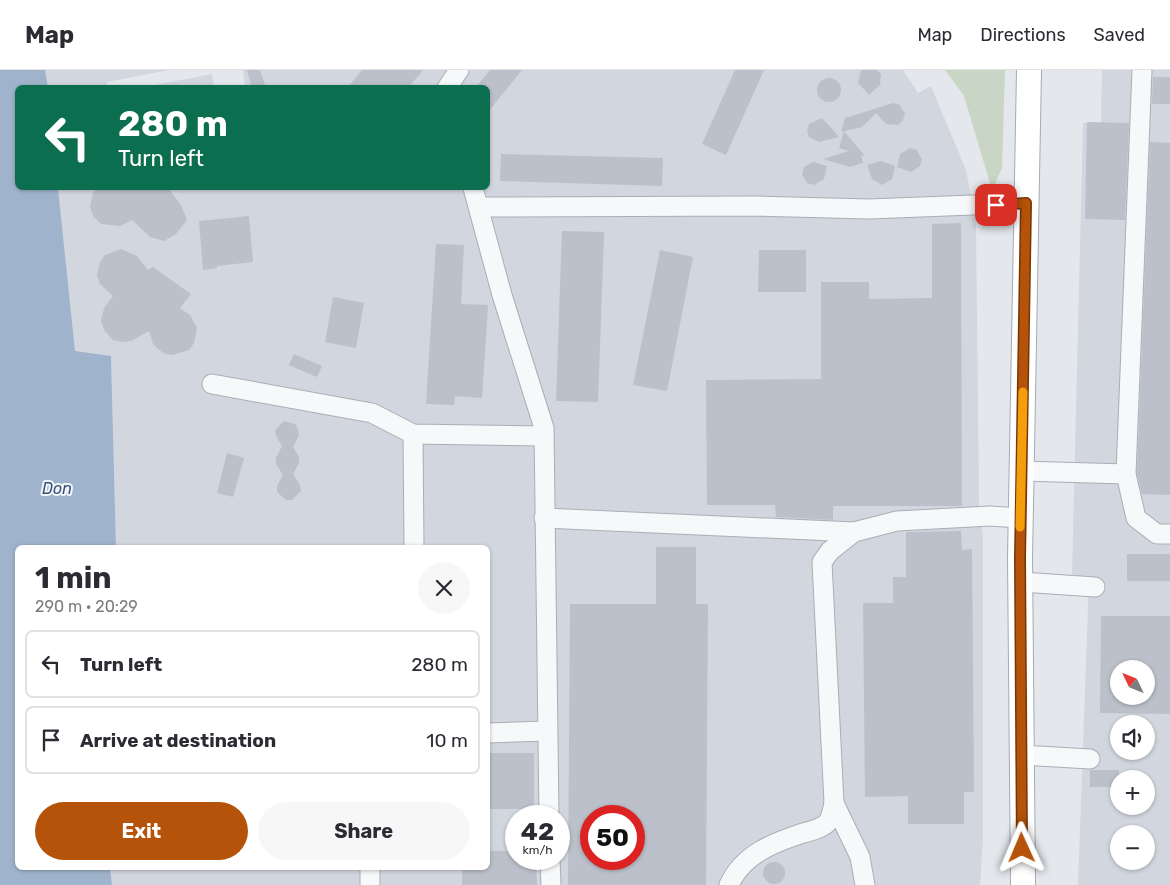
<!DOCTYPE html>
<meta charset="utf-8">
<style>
:root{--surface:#fff;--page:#f7f7f7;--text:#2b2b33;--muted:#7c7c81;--line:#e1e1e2;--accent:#b45309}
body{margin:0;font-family:Rubik,sans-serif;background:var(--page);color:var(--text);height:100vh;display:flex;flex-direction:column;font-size:19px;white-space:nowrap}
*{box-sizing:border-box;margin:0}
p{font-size:16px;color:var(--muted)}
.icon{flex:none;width:28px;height:28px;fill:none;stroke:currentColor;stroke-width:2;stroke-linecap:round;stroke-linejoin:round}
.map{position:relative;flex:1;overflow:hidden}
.panel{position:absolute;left:15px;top:475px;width:475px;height:325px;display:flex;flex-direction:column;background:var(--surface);border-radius:8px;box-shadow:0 1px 4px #0004}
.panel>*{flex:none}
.banner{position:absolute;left:15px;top:15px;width:475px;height:105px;border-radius:8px;box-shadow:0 1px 4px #0004;background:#0b6e4f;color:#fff;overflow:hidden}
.needle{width:32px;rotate:313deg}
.tools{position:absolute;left:1110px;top:590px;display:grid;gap:10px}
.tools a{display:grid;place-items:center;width:45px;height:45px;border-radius:50%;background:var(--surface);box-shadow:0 1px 4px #0004;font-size:25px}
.speed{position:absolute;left:505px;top:735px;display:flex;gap:10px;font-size:25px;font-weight:700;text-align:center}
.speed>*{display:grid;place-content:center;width:65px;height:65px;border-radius:50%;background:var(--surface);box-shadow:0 1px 4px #0004;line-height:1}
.speed small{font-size:12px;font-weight:400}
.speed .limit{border:8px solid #d22;background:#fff;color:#111}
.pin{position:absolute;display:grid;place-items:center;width:42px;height:42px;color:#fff;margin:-21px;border-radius:10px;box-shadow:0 2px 8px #0006}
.me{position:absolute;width:55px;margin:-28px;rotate:359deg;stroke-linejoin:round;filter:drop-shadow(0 0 4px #0008)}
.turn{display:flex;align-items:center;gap:18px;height:105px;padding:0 20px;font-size:22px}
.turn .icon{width:65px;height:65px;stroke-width:2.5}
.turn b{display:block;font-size:35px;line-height:42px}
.round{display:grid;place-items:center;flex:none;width:52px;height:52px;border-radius:26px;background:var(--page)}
.headline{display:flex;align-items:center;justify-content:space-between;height:85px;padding:0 20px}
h1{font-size:30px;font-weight:700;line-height:38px}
.primary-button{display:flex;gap:10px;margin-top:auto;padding:10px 20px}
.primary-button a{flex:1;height:58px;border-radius:30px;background:var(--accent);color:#fff;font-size:20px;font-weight:700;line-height:58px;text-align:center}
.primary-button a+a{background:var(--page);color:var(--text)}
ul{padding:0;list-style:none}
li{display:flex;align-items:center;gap:15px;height:68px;margin:0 10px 8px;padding:0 10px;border:2px solid var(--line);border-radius:8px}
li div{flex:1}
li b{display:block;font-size:19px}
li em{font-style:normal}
header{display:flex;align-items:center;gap:30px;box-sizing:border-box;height:70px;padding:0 25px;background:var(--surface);border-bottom:1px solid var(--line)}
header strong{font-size:24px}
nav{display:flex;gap:28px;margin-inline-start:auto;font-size:18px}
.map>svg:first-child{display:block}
.built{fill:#d2d6de;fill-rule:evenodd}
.green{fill:#c9d6c5}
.water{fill:#9fb4cc}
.building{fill:#bbc0ca;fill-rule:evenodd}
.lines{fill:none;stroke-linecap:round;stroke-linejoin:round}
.minor-casing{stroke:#a9aeb7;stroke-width:21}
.major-casing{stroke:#a3abb8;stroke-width:26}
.minor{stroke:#f7f8fa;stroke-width:19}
.major{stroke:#fff;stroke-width:24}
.route-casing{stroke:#753606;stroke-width:12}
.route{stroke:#b45309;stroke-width:9}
.slow{stroke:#f59e0b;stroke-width:9}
.labels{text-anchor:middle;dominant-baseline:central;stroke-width:4;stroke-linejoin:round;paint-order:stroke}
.water-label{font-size:16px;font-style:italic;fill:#34527a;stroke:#f4f6f9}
</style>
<header>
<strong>Map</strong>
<nav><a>Map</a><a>Directions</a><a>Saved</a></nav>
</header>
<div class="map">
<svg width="1170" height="815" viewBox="0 0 1170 815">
<rect width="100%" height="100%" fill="#e4e7ec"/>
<!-- built -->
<g class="built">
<path d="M45 0H169L107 12 108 18 48 17Z"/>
<path d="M243 0H903L918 23 931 16 966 100 976 155 979 434 983 466V768L980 815H112L110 798H488V478L116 477 111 286 75 282 58 118H488V18L245 17ZM516 746H559V789H516ZM591 746H634V789H591Z"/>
<path d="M1102 0H1170V815H1078L1089 509 1072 504 1083 53 1101 54ZM1119 599H1146V626H1119ZM1119 654H1146V681H1119ZM1119 709H1146V736H1119ZM1119 764H1146V791H1119Z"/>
<path d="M212 4 214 17H144Z"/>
</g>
<!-- green -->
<path class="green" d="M945 0H1005L1002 98 992 120 964 26Z"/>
<!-- water -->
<path class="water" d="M0 0H45L48 17 18 18V118H58L75 281 111 286 116 477 18 478V798H110L112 815H0Z"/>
<!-- building -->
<g class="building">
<path d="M247 0H260L265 15 252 18Z"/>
<path d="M362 0H423L408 18H347Z"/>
<path d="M490 0H522L488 42V18H475Z"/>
<path d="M735 0H764L726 85 702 74Z"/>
<path d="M861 0H877L881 4 880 15 869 25 858 13Z"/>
<path d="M1153 7H1170V34H1152Z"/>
<circle cx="829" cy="20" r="12"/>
<path d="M893 33 900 35 905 44 903 50 898 55 886 54 876 43 862 57 841 62 845 48Z"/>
<path d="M822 48 832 59 839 67 819 72 809 67 807 61 809 54Z"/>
<path d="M1087 52 1129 53 1125 150 1085 149Z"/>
<path d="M844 61 865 86 861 85 863 93 850 97 823 89 849 81 839 78Z"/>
<path d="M1150 72 1170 73V425L1142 424 1137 403Z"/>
<path d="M910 78 917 80 922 90 920 96 911 102 897 97 900 84Z"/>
<path d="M501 84 663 88 662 116 500 111Z"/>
<path d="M881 91 895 96 892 109 882 115 872 109 867 95Z"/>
<path d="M813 92 827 96 824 109 814 115 807 113 802 104 804 97Z"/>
<path d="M97 118H168L181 135 187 150 176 164 164 171 150 167 132 150 120 156 101 154 93 146 90 136 93 123Z"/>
<path d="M249 146 253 192 217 196V198L203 200 199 151Z"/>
<path d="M961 153 962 436H833V450L776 447 775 435H707L706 310 821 309V212H869V229L932 228V154Z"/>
<path d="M562 161 604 162 598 332 556 331Z"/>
<path d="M436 174 464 175 461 234 488 235 482 328 455 326 454 335 426 334Z"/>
<path d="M121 179 137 186 148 200 153 197 191 224 180 238 190 245 197 258 194 273 189 280 172 285 163 283 153 274 149 261 131 271 123 272 113 270 104 260 101 251 104 238 113 226 100 214 97 205 100 192 105 185Z"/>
<path d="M660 180 693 187 667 321 633 315Z"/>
<path d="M759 180H806V222H758Z"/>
<path d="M333 227 364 233 356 278 325 272Z"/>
<path d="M294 284 322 296 317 307 289 295Z"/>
<path d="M284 351 295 354 298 359 299 365 293 377 299 387V393L293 404 300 415 301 421 292 430H286L277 422V416L283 405 276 394V388L282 376 276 366 275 360Z"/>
<path d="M227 383 244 388 233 427 217 423Z"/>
<path d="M961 461 962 480 972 479 974 722H964V754H908V726L865 727 863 533H893V507H906V462Z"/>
<path d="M656 477H696V534H708L706 815H568L570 534H656ZM591 746H634V789H591Z"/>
<rect x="1127" y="484" width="43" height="27"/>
<path d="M1101 546H1170V644L1100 643ZM1119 599H1146V626H1119Z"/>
<rect x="488" y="683" width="46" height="56"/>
<rect x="1090" y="700" width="29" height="17"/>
<path d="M488 781H516V789H536L537 815H462V798H488Z"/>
<circle cx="774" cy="803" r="11"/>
</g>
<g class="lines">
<defs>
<g id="minor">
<path d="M1142 0 1126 404 1136 448 1157 464H1170"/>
<path d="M447 18 459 0"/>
<path d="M473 118 502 225 544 358 549 746"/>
<path d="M479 137 756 136 869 139 1026 133"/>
<path d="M212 314 372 343 413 364 544 366"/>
<path d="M413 364 414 478"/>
<path d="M1021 401 1126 404"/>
<path d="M544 448 854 462"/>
<path d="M1021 512 1095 517"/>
<path d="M488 663 546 661"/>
<path d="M1021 685 1090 689"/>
<path d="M834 733 860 787 865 815"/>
<path d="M550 789 551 815"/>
<path d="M370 798V815"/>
<path d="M729 815C743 784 773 773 803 763 811 761 823 758 828 752 831 747 833 738 834 733L822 492 830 481 854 462 897 451 990 446 1020 448"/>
</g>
<path id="major" d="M1023 815 1020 488 1029 0"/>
</defs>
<!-- minor casing -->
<use href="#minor" class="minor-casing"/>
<!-- major casing -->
<use href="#major" class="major-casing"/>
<!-- minor -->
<use href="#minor" class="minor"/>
<!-- major -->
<use href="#major" class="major"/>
</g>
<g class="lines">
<defs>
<path id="route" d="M996 135 1026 133 1020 488 1022 778"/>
</defs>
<!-- route casing -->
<use href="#route" class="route-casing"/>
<!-- route -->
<use href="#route" class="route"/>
<!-- slow -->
<path class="slow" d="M1020 457 1023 322"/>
</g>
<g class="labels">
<!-- water labels -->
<g class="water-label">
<text x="57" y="418">Don</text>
</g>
</g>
</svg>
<div class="tools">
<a><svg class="needle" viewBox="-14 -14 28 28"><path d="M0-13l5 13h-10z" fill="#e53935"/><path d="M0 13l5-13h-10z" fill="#7c7c81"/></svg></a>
<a><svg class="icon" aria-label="sound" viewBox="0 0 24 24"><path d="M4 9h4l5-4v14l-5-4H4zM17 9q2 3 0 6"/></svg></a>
<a>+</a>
<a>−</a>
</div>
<div class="speed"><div>42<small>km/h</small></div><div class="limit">50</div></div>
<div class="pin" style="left:996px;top:135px;background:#d93025"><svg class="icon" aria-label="arrive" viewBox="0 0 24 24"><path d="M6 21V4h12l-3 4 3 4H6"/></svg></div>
<svg class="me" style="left:1022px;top:778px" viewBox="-20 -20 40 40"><path d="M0-17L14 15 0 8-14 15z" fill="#b45309" stroke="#fff" stroke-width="4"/></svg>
<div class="banner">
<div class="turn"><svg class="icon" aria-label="left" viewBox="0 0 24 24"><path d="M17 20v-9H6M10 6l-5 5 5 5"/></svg><div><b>280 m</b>Turn left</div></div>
</div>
<section class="panel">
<div class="headline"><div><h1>1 min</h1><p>290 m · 20:29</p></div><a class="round"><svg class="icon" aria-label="close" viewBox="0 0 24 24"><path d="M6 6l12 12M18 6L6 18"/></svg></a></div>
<ul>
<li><svg class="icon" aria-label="left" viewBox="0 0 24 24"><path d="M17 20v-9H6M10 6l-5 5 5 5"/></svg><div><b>Turn left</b></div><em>280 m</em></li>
<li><svg class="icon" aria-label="arrive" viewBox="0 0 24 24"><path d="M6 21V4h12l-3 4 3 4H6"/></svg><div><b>Arrive at destination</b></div><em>10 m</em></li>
</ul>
<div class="primary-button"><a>Exit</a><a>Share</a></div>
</section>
</div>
